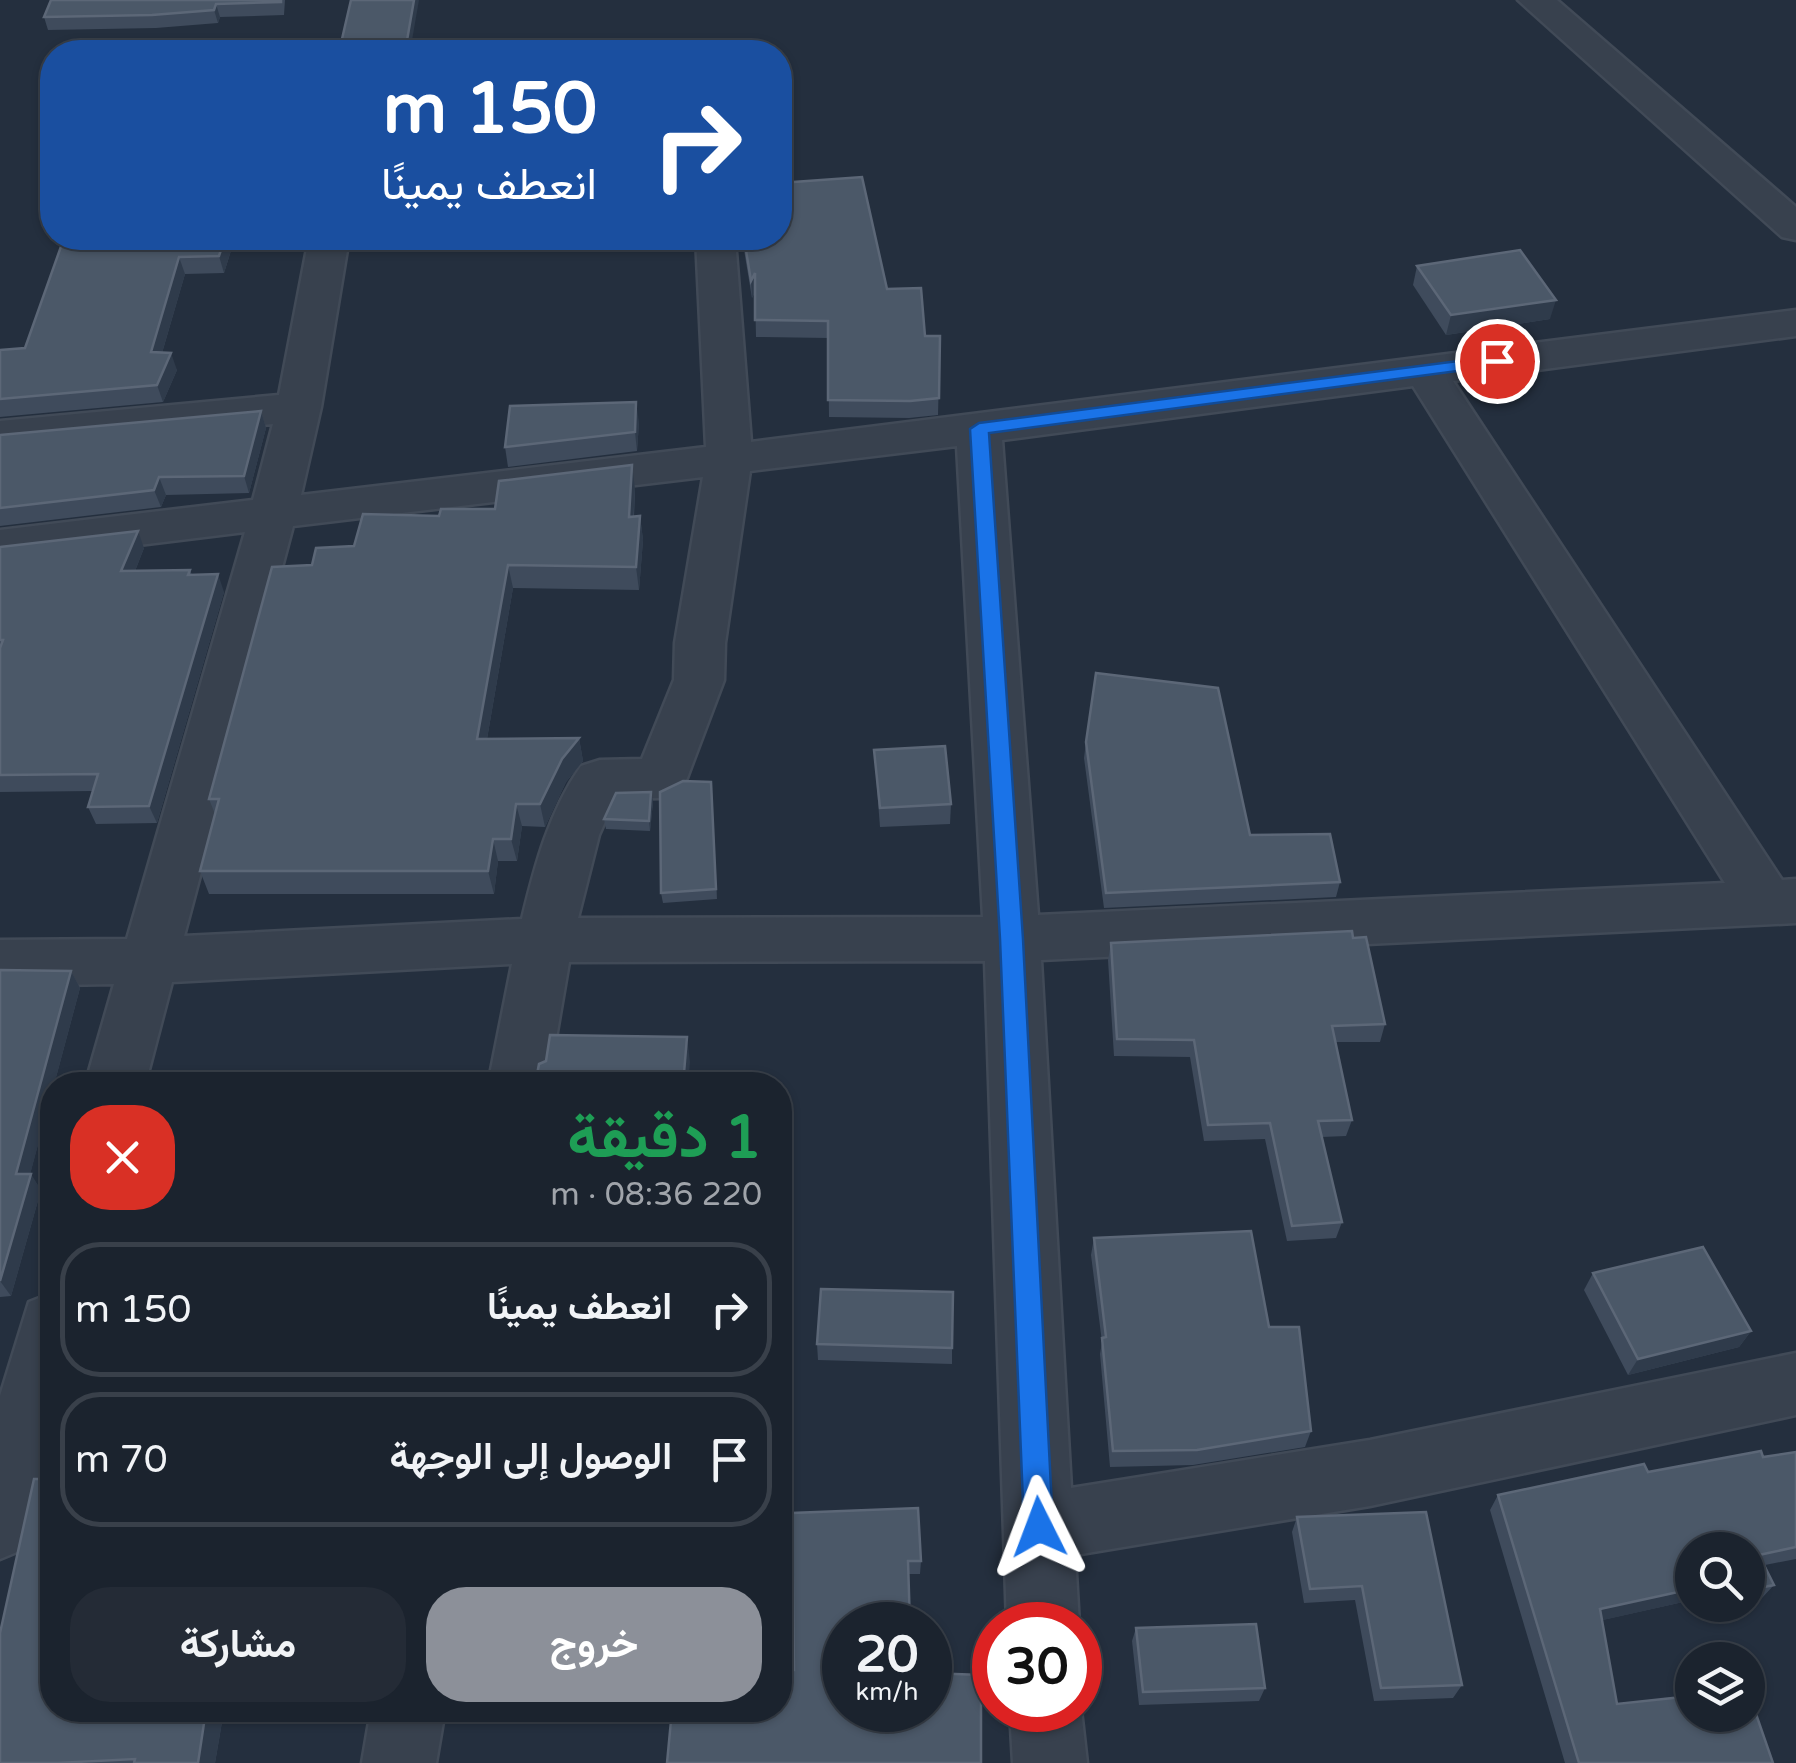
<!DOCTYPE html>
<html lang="ar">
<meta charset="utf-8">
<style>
:root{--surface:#1b232e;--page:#242b36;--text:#f1f3f6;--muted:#a0a4aa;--line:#39404a;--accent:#8c9099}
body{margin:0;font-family:"Varela Round",Vazirmatn,sans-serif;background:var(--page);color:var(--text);direction:rtl;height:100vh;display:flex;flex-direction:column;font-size:38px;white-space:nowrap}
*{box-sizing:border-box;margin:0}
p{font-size:32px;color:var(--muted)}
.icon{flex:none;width:55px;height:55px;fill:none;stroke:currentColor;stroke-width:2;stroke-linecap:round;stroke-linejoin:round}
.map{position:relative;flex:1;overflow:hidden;direction:ltr}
.side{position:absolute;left:40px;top:1072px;width:752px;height:650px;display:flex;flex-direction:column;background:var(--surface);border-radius:40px;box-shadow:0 2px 8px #0004,0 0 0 2px var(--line);direction:rtl}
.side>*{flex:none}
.banner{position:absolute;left:40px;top:40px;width:752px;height:210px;border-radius:40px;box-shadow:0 2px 8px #0004,0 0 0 2px var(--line);direction:rtl;background:#1a4fa0;color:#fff;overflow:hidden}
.controls{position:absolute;left:1675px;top:1532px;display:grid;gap:20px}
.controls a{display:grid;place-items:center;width:90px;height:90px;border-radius:50%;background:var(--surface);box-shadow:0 2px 8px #0004,0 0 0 2px var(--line);font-size:50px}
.speed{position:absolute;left:822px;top:1602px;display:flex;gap:20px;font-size:50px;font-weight:700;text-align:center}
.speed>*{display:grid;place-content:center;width:130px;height:130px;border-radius:50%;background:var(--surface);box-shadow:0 2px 8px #0004,0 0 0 2px var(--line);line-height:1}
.speed small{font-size:25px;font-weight:400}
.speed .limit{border:15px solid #d22;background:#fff;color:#111}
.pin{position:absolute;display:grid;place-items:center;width:85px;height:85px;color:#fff;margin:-42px;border:5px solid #fff;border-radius:50%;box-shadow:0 2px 10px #0007}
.me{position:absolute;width:110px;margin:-55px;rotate:357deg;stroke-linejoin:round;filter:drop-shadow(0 0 8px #0008)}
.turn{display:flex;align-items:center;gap:35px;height:210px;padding:0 30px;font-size:45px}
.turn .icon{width:130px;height:130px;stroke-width:2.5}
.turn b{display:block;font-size:70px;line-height:85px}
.round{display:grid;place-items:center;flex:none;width:105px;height:105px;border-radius:40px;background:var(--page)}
.summary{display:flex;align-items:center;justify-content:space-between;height:170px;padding:0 30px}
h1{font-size:60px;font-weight:700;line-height:75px;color:#1e9e55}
.cta{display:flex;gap:20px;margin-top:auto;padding:20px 30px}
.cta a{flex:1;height:115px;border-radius:40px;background:var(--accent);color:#fff;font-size:40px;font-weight:700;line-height:115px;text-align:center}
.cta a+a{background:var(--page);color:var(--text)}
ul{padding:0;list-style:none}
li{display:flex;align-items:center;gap:30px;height:135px;margin:0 20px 15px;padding:0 10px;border:5px solid var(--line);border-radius:40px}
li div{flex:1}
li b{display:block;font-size:38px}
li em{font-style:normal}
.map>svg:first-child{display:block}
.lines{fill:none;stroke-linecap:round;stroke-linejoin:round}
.minor-casing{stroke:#414a57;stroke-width:5}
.minor{fill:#38414e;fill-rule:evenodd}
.wall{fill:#3f4b5c}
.shaded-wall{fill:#2f3b4b}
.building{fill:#4b5868;stroke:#5c6777;stroke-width:2.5}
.route{fill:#1a73e8;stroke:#114b97;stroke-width:2.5}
</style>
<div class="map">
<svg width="1796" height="1763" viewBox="0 0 1796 1763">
<rect width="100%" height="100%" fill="#242f3e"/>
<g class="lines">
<defs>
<g id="minor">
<path d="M1518 0H1557L1796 207V240L1782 237Z"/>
<path d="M309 238H349L321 407 301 495 706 447 696 238 735 239 751 442 1796 310V336L1453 381 1782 880 1796 879V923L1041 960 1071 1488 1370 1440 1796 1353V1415L1370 1506 1075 1555 1079 1625H1007L985 961 569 962 548 1085H488L512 964 172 982 145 1085H85L114 984 0 986V940L127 939 245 532 0 562V530L253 500 273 424 0 449V421L279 395ZM1413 386 1725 883 1038 915 1002 440ZM957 446 983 917 578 918 599 835 615 799 661 798 680 792 687 778 724 680 725 643 750 471ZM703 477 675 643 674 680 642 759 600 760 581 766C549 812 535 865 522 919L184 936 293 526Z"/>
<path d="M52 1293C58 1378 58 1469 24 1549L0 1559V1396L29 1302Z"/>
<path d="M1080 1701 1087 1763H1013L1010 1710H1080Z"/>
<path d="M371 1710H445L436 1763H362Z"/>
</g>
</defs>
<!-- minor casing -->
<use href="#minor" class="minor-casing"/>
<!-- minor -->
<use href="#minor" class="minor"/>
</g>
<!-- wall -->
<g class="wall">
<path d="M51 0H285L284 15 220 17 218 23 156 28 48 30 44 17Z"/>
<path d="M64 238H235L224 273 185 274 162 353 177 370 163 402 0 417V350L25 348Z"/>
<path d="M742 238H780L887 289 925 336H940L938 415 909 418 829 417 828 338 756 337 755 292 752 298Z"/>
<path d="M1417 266 1550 319 1446 335 1413 285Z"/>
<path d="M261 411 266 428 249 493 166 495 161 507 0 526V435Z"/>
<path d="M639 422 637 451 508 467 505 447Z"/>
<path d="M635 489 634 517 640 516 643 540 639 590 513 588 487 739 579 738 583 761 566 782 545 827 522 826 517 861H498L494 894H209L200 871 215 814 209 799 312 565 354 546 439 516Z"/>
<path d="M0 547 144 548 135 571 190 570 192 575 224 592 157 823 96 824 88 807 93 791 0 792Z"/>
<path d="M1086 742 1250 835 1340 882 1336 897 1104 908 1084 758Z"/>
<path d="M874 750 951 804 950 824 880 827Z"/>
<path d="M651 792 653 802 650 831 606 829 604 819Z"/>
<path d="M712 792 717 899 663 903 661 893Z"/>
<path d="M1353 938 1385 1024 1380 1042H1336L1352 1120 1346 1136 1322 1137 1342 1222 1336 1238 1287 1241 1265 1139 1204 1141 1190 1057 1114 1056 1108 960 1111 943Z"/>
<path d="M0 970 71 971 80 988 30 1174 41 1190 11 1296 0 1297Z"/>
<path d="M1094 1238 1269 1327 1311 1431 1305 1447 1193 1465 1110 1467 1100 1354 1102 1342 1091 1255Z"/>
<path d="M1593 1273 1751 1331 1739 1347 1628 1375 1584 1290Z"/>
<path d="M817 1344 952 1348V1364L818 1360Z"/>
<path d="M1796 1452V1559L1765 1565 1774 1585 1761 1599 1748 1601V1550H1692V1600L1602 1620 1617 1704 1773 1763H1565L1490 1510 1498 1495 1648 1472Z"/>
<path d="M792 1513 921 1561 920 1574H908L794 1670Z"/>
<path d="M1297 1517 1462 1685 1453 1698 1374 1701 1355 1600 1304 1603 1292 1532Z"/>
<path d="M1702 1605H1728L1704 1609Z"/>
<path d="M1136 1628 1265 1688 1259 1701 1139 1705 1132 1641Z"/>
<path d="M52 1710 222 1722 215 1763H0Z"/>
<path d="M263 1710H316L265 1713Z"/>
</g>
<!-- shaded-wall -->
<g class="shaded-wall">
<path d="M414 0H419L410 52H405Z"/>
<path d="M216 4 220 17 218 23 214 10Z"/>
<path d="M225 238H235L224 273 219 256Z"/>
<path d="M179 257 185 274 157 370 151 352Z"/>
<path d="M755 273 756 290 752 298 751 281Z"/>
<path d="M1556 300 1550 319 1446 335 1451 315Z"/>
<path d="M171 353 177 370 163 402 157 385Z"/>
<path d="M636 402 639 422 637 451 635 432Z"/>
<path d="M261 411 266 428 249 493 244 476Z"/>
<path d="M632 465 635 489 632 540 629 517Z"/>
<path d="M159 477 166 495 161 507 154 490Z"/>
<path d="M640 516 643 540 639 590 636 567Z"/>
<path d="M138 531 144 548 128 589 121 571Z"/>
<path d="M508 565 513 588 483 762 477 739Z"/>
<path d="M218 574 224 592 157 823 149 806Z"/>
<path d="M579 738 583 761 566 782 545 827 540 804 562 759Z"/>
<path d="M651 792 653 802 650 831 649 821Z"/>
<path d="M516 804 522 826 517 861 511 839Z"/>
<path d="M493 839 498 861 494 894 488 871Z"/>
<path d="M71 971 80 988 54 1085H52V1092L26 1190 16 1174Z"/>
<path d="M687 1037 690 1062 688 1085H683Z"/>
<path d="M31 1174 41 1190 11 1296 0 1281Z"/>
<path d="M1751 1331 1739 1347 1628 1375 1638 1359Z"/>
<path d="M1692 1589V1600L1590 1623 1600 1609Z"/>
<path d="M206 1710H212L222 1722 215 1763H198Z"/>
</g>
<!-- building -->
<g class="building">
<path d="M51 0H281V2L216 4 214 10 152 15 44 17Z"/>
<path d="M351 0H414L405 52H339Z"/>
<path d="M862 177 887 289 921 288 925 336H940L939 398 910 401 828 400V321L755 320V273L751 281 744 238H780V183Z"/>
<path d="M64 238H225L219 256 179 257 151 352 171 353 157 385 0 399V350L25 348Z"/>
<path d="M1520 250 1556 300 1451 315 1417 266Z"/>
<path d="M636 402 635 432 505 447 510 406Z"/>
<path d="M261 411 244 476 159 477 154 490 0 508V435Z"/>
<path d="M632 465 629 517 640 516 636 567 508 565 477 739 579 738 562 759 540 804H516L511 839H493L488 871H200L219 799H209L272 567 312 565 316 548 354 546 363 514 439 516 441 509H495L499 481Z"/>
<path d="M138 531 121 571 190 570 188 575 218 574 149 806 88 807 98 774 0 775V648L3 640H0V547Z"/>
<path d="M1096 673 1218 688 1250 835 1330 834 1340 882 1106 893 1086 742Z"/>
<path d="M945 746 951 804 880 808 874 750Z"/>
<path d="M683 781 711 782 716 889 661 893 660 792Z"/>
<path d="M651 792 649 821 604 819 616 793Z"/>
<path d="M1352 931 1353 938 1366 937 1385 1024 1332 1026 1352 1120 1318 1121 1342 1222 1292 1226 1270 1123 1208 1125 1194 1040 1117 1039 1111 943Z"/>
<path d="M0 970 71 971 16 1174H31L0 1281Z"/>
<path d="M550 1035 687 1037 683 1085H535L539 1064 546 1061Z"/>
<path d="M351 1080 451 1081 450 1085H350Z"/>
<path d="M1251 1231 1269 1327H1299L1311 1431 1197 1450 1113 1451 1102 1338 1106 1337 1094 1238Z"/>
<path d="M1703 1247 1751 1331 1638 1359 1593 1273Z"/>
<path d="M821 1289 953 1292 952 1348 817 1344Z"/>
<path d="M52 1448V1710H206L198 1763H134L135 1759 57 1763H0V1633L34 1479H45Z"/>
<path d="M1761 1451 1763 1457 1796 1452V1547L1759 1555 1774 1585 1748 1590V1550H1692V1589L1600 1609 1617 1704 1692 1696V1715H1748V1691L1773 1763H1579L1498 1495 1644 1464 1648 1472Z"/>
<path d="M918 1508 921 1561H908L910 1625H845V1710H930V1673L981 1675V1763H667L672 1710H780V1669L794 1670 792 1513Z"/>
<path d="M1426 1512 1462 1685 1381 1688 1362 1586 1310 1589 1297 1517Z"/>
<path d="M1256 1624 1265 1688 1143 1692 1136 1628Z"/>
</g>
<!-- route -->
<path class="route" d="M1497 356 1503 357V365L989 433 1023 939 1053 1527 1049 1537 1039 1541 1029 1537 1024 1527 1000 939 970 429 979 423Z"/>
</svg>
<div class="controls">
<a><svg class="icon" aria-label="search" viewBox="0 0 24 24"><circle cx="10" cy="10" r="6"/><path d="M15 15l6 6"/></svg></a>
<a><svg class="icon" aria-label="layers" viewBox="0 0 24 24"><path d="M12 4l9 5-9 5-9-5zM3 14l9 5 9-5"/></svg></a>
</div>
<div class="speed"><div>20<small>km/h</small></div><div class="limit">30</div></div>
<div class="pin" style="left:1497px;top:361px;background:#d93025"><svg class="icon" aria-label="arrive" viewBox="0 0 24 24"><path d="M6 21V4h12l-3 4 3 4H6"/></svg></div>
<svg class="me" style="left:1039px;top:1527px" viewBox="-20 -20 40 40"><path d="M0-17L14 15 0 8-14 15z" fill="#1a73e8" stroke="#fff" stroke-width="4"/></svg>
<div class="banner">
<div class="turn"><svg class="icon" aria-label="right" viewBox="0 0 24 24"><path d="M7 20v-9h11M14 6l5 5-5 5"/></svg><div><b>150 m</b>انعطف يمينًا</div></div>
</div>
<section class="side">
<div class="summary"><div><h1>1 دقيقة</h1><p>220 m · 08:36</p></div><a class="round" style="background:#d93025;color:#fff"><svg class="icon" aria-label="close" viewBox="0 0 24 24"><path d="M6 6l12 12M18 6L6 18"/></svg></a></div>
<ul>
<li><svg class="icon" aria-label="right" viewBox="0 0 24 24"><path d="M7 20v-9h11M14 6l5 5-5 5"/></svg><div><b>انعطف يمينًا</b></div><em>150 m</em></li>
<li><svg class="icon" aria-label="arrive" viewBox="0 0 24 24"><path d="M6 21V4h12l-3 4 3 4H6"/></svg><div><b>الوصول إلى الوجهة</b></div><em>70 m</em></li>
</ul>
<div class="cta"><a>خروج</a><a>مشاركة</a></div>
</section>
</div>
